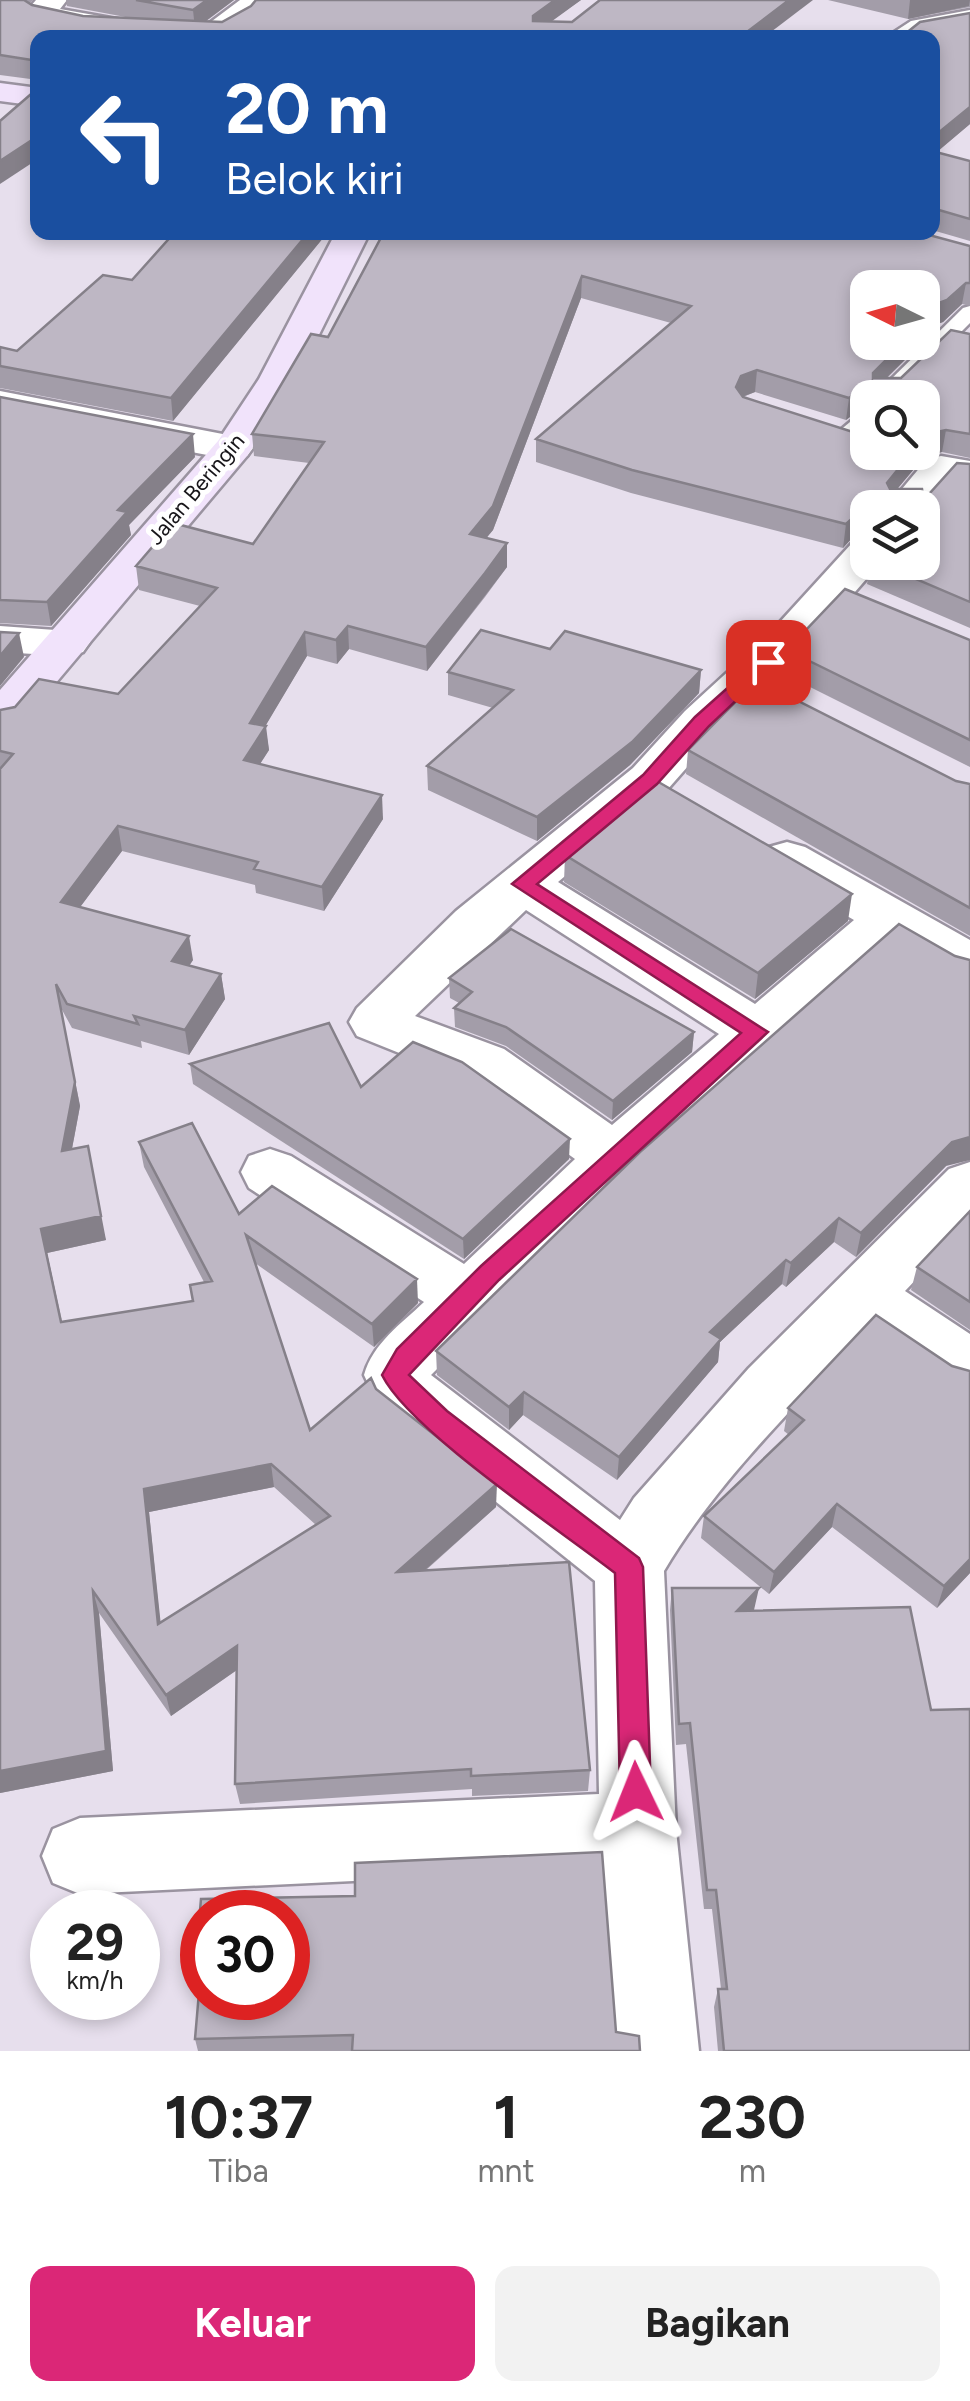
<!DOCTYPE html>
<html lang="id">
<style>
:root{--surface:#fff;--page:#f2f2f2;--text:#222;--muted:#767676;--accent:#db2777}
body{margin:0;font-family:Figtree,sans-serif;background:var(--page);color:var(--text);height:100vh;display:flex;flex-direction:column;font-size:38px;white-space:nowrap}
*{box-sizing:border-box;margin:0}
p{font-size:32px;color:var(--muted)}
.icon{flex:none;width:55px;height:55px;fill:none;stroke:currentColor;stroke-width:2;stroke-linecap:round;stroke-linejoin:round}
.map{position:relative;height:2051px;overflow:hidden}
.drawer{display:flex;flex-direction:column;background:var(--surface);flex:1}
.drawer>*{flex:none}
.guide{position:absolute;left:30px;top:30px;width:910px;height:210px;border-radius:20px;box-shadow:0 5px 15px #0003;background:#1a4fa0;color:#fff;overflow:hidden}
.needle{width:65px;rotate:275deg}
.controls{position:absolute;left:850px;top:270px;display:grid;gap:20px}
.controls a{display:grid;place-items:center;width:90px;height:90px;border-radius:20px;background:var(--surface);box-shadow:0 5px 15px #0003;font-size:50px}
.speed{position:absolute;left:30px;top:1890px;display:flex;gap:20px;font-size:50px;font-weight:700;text-align:center}
.speed>*{display:grid;place-content:center;width:130px;height:130px;border-radius:50%;background:var(--surface);box-shadow:0 5px 15px #0003;line-height:1}
.speed small{font-size:25px;font-weight:400}
.speed .limit{border:15px solid #d22;background:#fff;color:#111}
.pin{position:absolute;display:grid;place-items:center;width:85px;height:85px;color:#fff;margin:-42px;border-radius:20px;box-shadow:0 5px 15px #0006}
.me{position:absolute;width:110px;margin:-55px;rotate:358deg;stroke-linejoin:round;filter:drop-shadow(0 0 8px #0008)}
.turn{display:flex;align-items:center;gap:35px;height:210px;padding:0 30px;font-size:45px}
.turn .icon{width:130px;height:130px;stroke-width:2.5}
.turn b{display:block;font-size:70px;line-height:85px}
.eta{display:flex;justify-content:space-evenly;align-items:center;height:170px;text-align:center}
.eta b{font-size:60px;font-weight:700;line-height:70px}
.action{display:flex;gap:20px;margin-top:auto;padding:20px 30px}
.action a{flex:1;height:115px;border-radius:20px;background:var(--accent);color:#fff;font-size:40px;font-weight:700;line-height:115px;text-align:center}
.action a+a{background:var(--page);color:var(--text)}
.map>svg:first-child{display:block}
.lines{fill:none;stroke-linecap:round;stroke-linejoin:round}
.lane-casing{stroke:#9a93a0;stroke-width:5}
.street-casing{stroke:#9a93a0;stroke-width:5}
.secondary-casing{stroke:#9a93a0;stroke-width:5}
.lane{fill:#fff;fill-rule:evenodd}
.street{fill:#fff;fill-rule:evenodd}
.secondary{fill:#f1e3fb;fill-rule:evenodd}
.wall{fill:#a39da9;fill-rule:evenodd}
.shaded-wall{fill:#858089}
.building{fill:#beb7c4;stroke:#858089;stroke-width:2.5;fill-rule:evenodd}
.route{fill:#db2777;stroke:#8e194d;stroke-width:2.5}
.labels{text-anchor:middle;dominant-baseline:central;stroke-width:10;stroke-linejoin:round;paint-order:stroke}
.far-street-label{font-size:22px;fill:#171519;stroke:#fff}
</style>
<div class="map">
<svg width="970" height="2051" viewBox="0 0 970 2051">
<rect width="100%" height="100%" fill="#e7dfed"/>
<g class="lines">
<defs>
<g id="lane">
<path d="M970 306V323L895 398H872L963 308Z"/>
<path d="M868 407V426L854 442H838V432Z"/>
</g>
<g id="street">
<path d="M36 0H67L60 9 196 33 240 0H272C263 12 238 35 223 38 195 43 38 34 24 14Z"/>
<path d="M970 10V28L923 38H885L911 21Z"/>
<path d="M0 391 233 436 247 440 253 448 247 456 233 460 0 415Z"/>
<path d="M941 456 970 461V485L951 482 922 515V508H886L927 459Z"/>
<path d="M868 538V562H881L801 654 719 731 667 790 558 882 755 1004 854 920 769 871 762 859 769 847 787 842 805 847 970 940V983L951 977 894 944 635 1173 431 1375 620 1520 634 1498 749 1368 949 1169 970 1162V1223L905 1291 970 1334V1394L947 1386 866 1331C796 1405 716 1483 664 1571L676 1830 699 2051H617L603 1869 80 1894 53 1883 42 1856 53 1829 80 1818 599 1794 595 1581 380 1409 364 1375C373 1343 401 1324 424 1302L249 1188 241 1172 249 1156 270 1149 291 1156 464 1264 575 1159 464 1079 357 1036 349 1022 357 1008 456 911 633 768 685 711 769 634 853 542ZM526 910 719 1034 612 1125 504 1049 415 1016Z"/>
<path d="M0 626 83 632 90 642 83 652 67 656 0 652Z"/>
</g>
<g id="secondary">
<path d="M0 83 38 88V106L0 101Z"/>
<path d="M336 232H370L297 379 247 456 17 729 0 733V690L218 441 259 379Z"/>
</g>
</defs>
<!-- lane casing -->
<use href="#lane" class="lane-casing"/>
<!-- street casing -->
<use href="#street" class="street-casing"/>
<!-- secondary casing -->
<use href="#secondary" class="secondary-casing"/>
<!-- lane -->
<use href="#lane" class="lane"/>
<!-- street -->
<use href="#street" class="street"/>
<!-- secondary -->
<use href="#secondary" class="secondary"/>
</g>
<!-- wall -->
<g class="wall">
<path d="M0 0H33L29 4 32 5 83 16 136 19 67 6 66 0H234L205 22H222L251 6 256 0H581L551 21 763 38H38V80L0 75Z"/>
<path d="M828 0H970V7L908 19Z"/>
<path d="M970 13V124L937 152 970 161V241L932 230V38Z"/>
<path d="M175 232H328L173 421 0 388V347L17 351 132 280Z"/>
<path d="M384 232 970 246V306L962 304 943 322 932 326 926 339 887 378H901L970 334V458L942 452 924 457 897 489 929 494 970 464V628L867 584 871 562H922L868 508 852 538 843 548 631 493 536 462V439L671 323 581 298 493 530 486 538 507 543V567L485 597 427 671 349 649 337 664 307 656 265 726 269 750 260 764 383 819 324 911 256 893 255 885 122 851 80 907 193 960 189 966 221 974 225 999 189 1055 141 1041 142 1048 72 1028 61 1008 80 1106 72 1149 106 1240 47 1253 61 1322 193 1301 204 1282 144 1167 139 1142 239 1214 418 1303 374 1347 255 1263 310 1430 376 1389 496 1507 425 1571 590 1770 588 1791 472 1796V1789L240 1804 235 1784 237 1670 171 1716 99 1613 113 1771 0 1793V710L118 694 200 606 139 590 136 566 253 544 309 463 254 456 252 434 328 337ZM755 392 846 420 868 398H922L868 452 743 397ZM274 1487 316 1525 160 1622 149 1512Z"/>
<path d="M0 397 195 457 129 525 131 535 51 626 0 623Z"/>
<path d="M970 640V767L784 674 787 650Z"/>
<path d="M550 649 701 670 699 693 630 765 537 841 428 790 427 766 493 708 448 695V672Z"/>
<path d="M688 750 956 781 970 784V936L686 774Z"/>
<path d="M565 855 848 921 755 999 564 882Z"/>
<path d="M955 956 946 1166 856 1257 834 1242 786 1287 782 1284 720 1342 718 1362 617 1480 523 1415 509 1430 437 1375 436 1351Z"/>
<path d="M449 978 694 1032 692 1052 612 1120 506 1046 455 1027 454 1008 459 1003 450 998Z"/>
<path d="M190 1064 361 1087 569 1159 464 1259 193 1084Z"/>
<path d="M970 1211V1330L911 1290 917 1267Z"/>
<path d="M952 1366 970 1573 937 1608 832 1527 769 1594 701 1538 704 1516 789 1435 784 1431 788 1408Z"/>
<path d="M672 1588 754 1610 931 1710 970 2051H718L714 2007 718 1989H721L712 1909H704L686 1744 676 1745 670 1610Z"/>
<path d="M201 1899 616 2032 640 2051H198L195 2039 201 1972 196 1957Z"/>
</g>
<!-- shaded-wall -->
<g class="shaded-wall">
<path d="M207 0H234L195 29 193 10Z"/>
<path d="M555 0H581L533 35V16Z"/>
<path d="M789 0H813L763 38H739Z"/>
<path d="M910 0H970L969 6 908 19Z"/>
<path d="M970 107V124L932 156V138Z"/>
<path d="M38 136V159L0 184V161Z"/>
<path d="M309 232H328L173 421 171 398Z"/>
<path d="M582 276 581 298 493 530 470 558V534Z"/>
<path d="M966 283 962 304 943 322 932 326 926 339 872 392V381L868 404 846 420 849 398 904 342H922V324L936 304Z"/>
<path d="M757 370 755 392 739 398 736 387 741 376Z"/>
<path d="M946 430 942 452 924 457 883 506 887 483 912 452H922V440L928 434Z"/>
<path d="M193 434 195 457 129 525 131 535 51 626 47 602 118 510Z"/>
<path d="M868 513V536L852 538 843 548 846 524 856 515Z"/>
<path d="M507 543V567L427 671 426 647Z"/>
<path d="M348 626 349 649 337 664 336 640Z"/>
<path d="M305 632 307 656 253 747 250 723Z"/>
<path d="M19 633 24 657 0 686V656Z"/>
<path d="M701 670 699 693 630 765 537 841V817Z"/>
<path d="M266 726 269 750 247 784 244 760Z"/>
<path d="M382 795 383 819 324 911 322 887Z"/>
<path d="M118 826 122 851 66 926 61 902Z"/>
<path d="M852 894 848 921 755 999 758 973Z"/>
<path d="M189 936 193 960 176 985 172 961Z"/>
<path d="M221 974 225 999 189 1055 185 1030Z"/>
<path d="M56 984 80 1106 67 1175 62 1151Z"/>
<path d="M694 1032 692 1052 612 1120 613 1101Z"/>
<path d="M970 1137V1160L946 1166 856 1257 861 1233 952 1142Z"/>
<path d="M570 1139 569 1159 464 1259 463 1239Z"/>
<path d="M88 1146 106 1240 47 1253 67 1345 41 1229Z"/>
<path d="M839 1218 834 1242 786 1287 791 1263Z"/>
<path d="M786 1260 782 1284 720 1342 718 1362 617 1480 619 1457 710 1332Z"/>
<path d="M417 1279 418 1303 374 1347 372 1324Z"/>
<path d="M524 1392 523 1415 509 1430V1407Z"/>
<path d="M271 1464 274 1487 149 1512 163 1645 158 1624 144 1489Z"/>
<path d="M497 1484 496 1507 398 1594 397 1572Z"/>
<path d="M837 1504 832 1527 769 1594 774 1572Z"/>
<path d="M970 1559V1573L937 1608 944 1586Z"/>
<path d="M759 1588 754 1610 733 1633 737 1611Z"/>
<path d="M93 1591 99 1613 113 1771 0 1793V1771Z"/>
<path d="M237 1646 241 1667 171 1716 166 1695Z"/>
</g>
<!-- building -->
<g class="building">
<path d="M0 0H24L32 5 83 16 222 22 251 6 256 0H555L533 16V21L572 22 600 0H789L739 38H38V61L0 55Z"/>
<path d="M136 0H207L193 10Z"/>
<path d="M970 13V107L932 138V38H900L920 22Z"/>
<path d="M38 88V136L0 161V121Z"/>
<path d="M932 151 970 161V219L932 208Z"/>
<path d="M175 232H309L171 398 0 366V347L17 351 103 275 132 280Z"/>
<path d="M384 232H918L970 246V283H966L947 300 936 304 930 317 922 324V288H868V342H904L873 373V378H901L951 330 970 334V434L946 430 928 434 922 440V398H873L872 381 849 398 757 370 741 376 736 387 743 397 856 433H868V452H912L887 483 890 489H922L923 495 929 494 957 463 970 464V602L876 562H922V508H868V513L856 515 846 524 632 470 536 439 691 306 582 276 493 506 470 534 507 543 485 573 426 647 348 626 336 640 305 632 250 723 266 726 244 760 382 795 322 887 254 869 258 862 118 826 61 902 189 936 172 961 221 974 185 1030 134 1016 138 1024 67 1004 56 984 75 1082 62 1151 88 1146 101 1216 41 1229 61 1322 193 1301 190 1285 212 1281 139 1142 192 1123 239 1214 272 1186 417 1279 372 1324 246 1235 310 1430 371 1378 376 1389 497 1484 397 1572 569 1562 590 1770 471 1776V1769L235 1784 237 1646 166 1695 93 1591 106 1751 0 1771V769L13 754 0 751V710L15 707 39 679 118 694 217 588 136 566 173 523 253 544 324 442 252 434 311 334 328 337ZM271 1464 330 1516 158 1624 144 1489Z"/>
<path d="M0 397 193 434 118 510 127 512 47 602 0 600Z"/>
<path d="M845 589 970 640V740L787 650Z"/>
<path d="M481 630 550 649 565 631 701 670 632 742 537 817 427 766 513 690 448 672Z"/>
<path d="M0 632 19 633 0 656Z"/>
<path d="M757 680 956 781 970 784V908L688 750Z"/>
<path d="M655 780 852 894 758 973 565 855Z"/>
<path d="M899 924 955 956 970 960V1137L952 1142 861 1233 839 1218 791 1263 786 1260 710 1332 721 1339 619 1457 524 1392 509 1407 436 1351 640 1152Z"/>
<path d="M511 929 694 1032 613 1101 506 1027 454 1008 472 992 449 978Z"/>
<path d="M329 1023 361 1087 413 1042 462 1062 570 1139 463 1239 190 1064Z"/>
<path d="M970 1211V1302L917 1267Z"/>
<path d="M876 1315 952 1366 970 1371V1559L944 1586 837 1504 774 1572 704 1516 804 1420 788 1408Z"/>
<path d="M672 1588H759L737 1611 910 1607 931 1710 970 1709V2051H724L718 1989H727L716 1890H707L690 1723 679 1724Z"/>
<path d="M602 1852 616 2032 639 2036 640 2051H352L353 2035 195 2039 202 1957H196L201 1899 355 1896V1863ZM202 1912H288V1998H202Z"/>
</g>
<!-- route -->
<path class="route" d="M761 658 777 662 709 726 657 784 537 884 768 1032 499 1280 409 1375 447 1411 639 1558 643 1567 651 1792 647 1803 636 1807 625 1803 620 1792 615 1573C560 1530 409 1430 382 1375L397 1349 481 1266 741 1033 512 884 643 775 695 717Z"/>
<g class="labels">
<!-- far-street labels -->
<g class="far-street-label">
<text transform="translate(196 489) rotate(-50)">Jalan Beringin</text>
</g>
</g>
</svg>
<div class="controls">
<a><svg class="needle" viewBox="-14 -14 28 28"><path d="M0-13l5 13h-10z" fill="#e53935"/><path d="M0 13l5-13h-10z" fill="#767676"/></svg></a>
<a><svg class="icon" aria-label="search" viewBox="0 0 24 24"><circle cx="10" cy="10" r="6"/><path d="M15 15l6 6"/></svg></a>
<a><svg class="icon" aria-label="layers" viewBox="0 0 24 24"><path d="M12 4l9 5-9 5-9-5zM3 14l9 5 9-5"/></svg></a>
</div>
<div class="speed"><div>29<small>km/h</small></div><div class="limit">30</div></div>
<div class="pin" style="left:768px;top:662px;background:#d93025"><svg class="icon" aria-label="arrive" viewBox="0 0 24 24"><path d="M6 21V4h12l-3 4 3 4H6"/></svg></div>
<svg class="me" style="left:636px;top:1792px" viewBox="-20 -20 40 40"><path d="M0-17L14 15 0 8-14 15z" fill="#db2777" stroke="#fff" stroke-width="4"/></svg>
<div class="guide">
<div class="turn"><svg class="icon" aria-label="left" viewBox="0 0 24 24"><path d="M17 20v-9H6M10 6l-5 5 5 5"/></svg><div><b>20 m</b>Belok kiri</div></div>
</div>
</div>
<section class="drawer">
<div class="eta">
<div><b>10:37</b><p>Tiba</p></div>
<div><b>1</b><p>mnt</p></div>
<div><b>230</b><p>m</p></div>
</div>
<div class="action"><a>Keluar</a><a>Bagikan</a></div>
</section>
